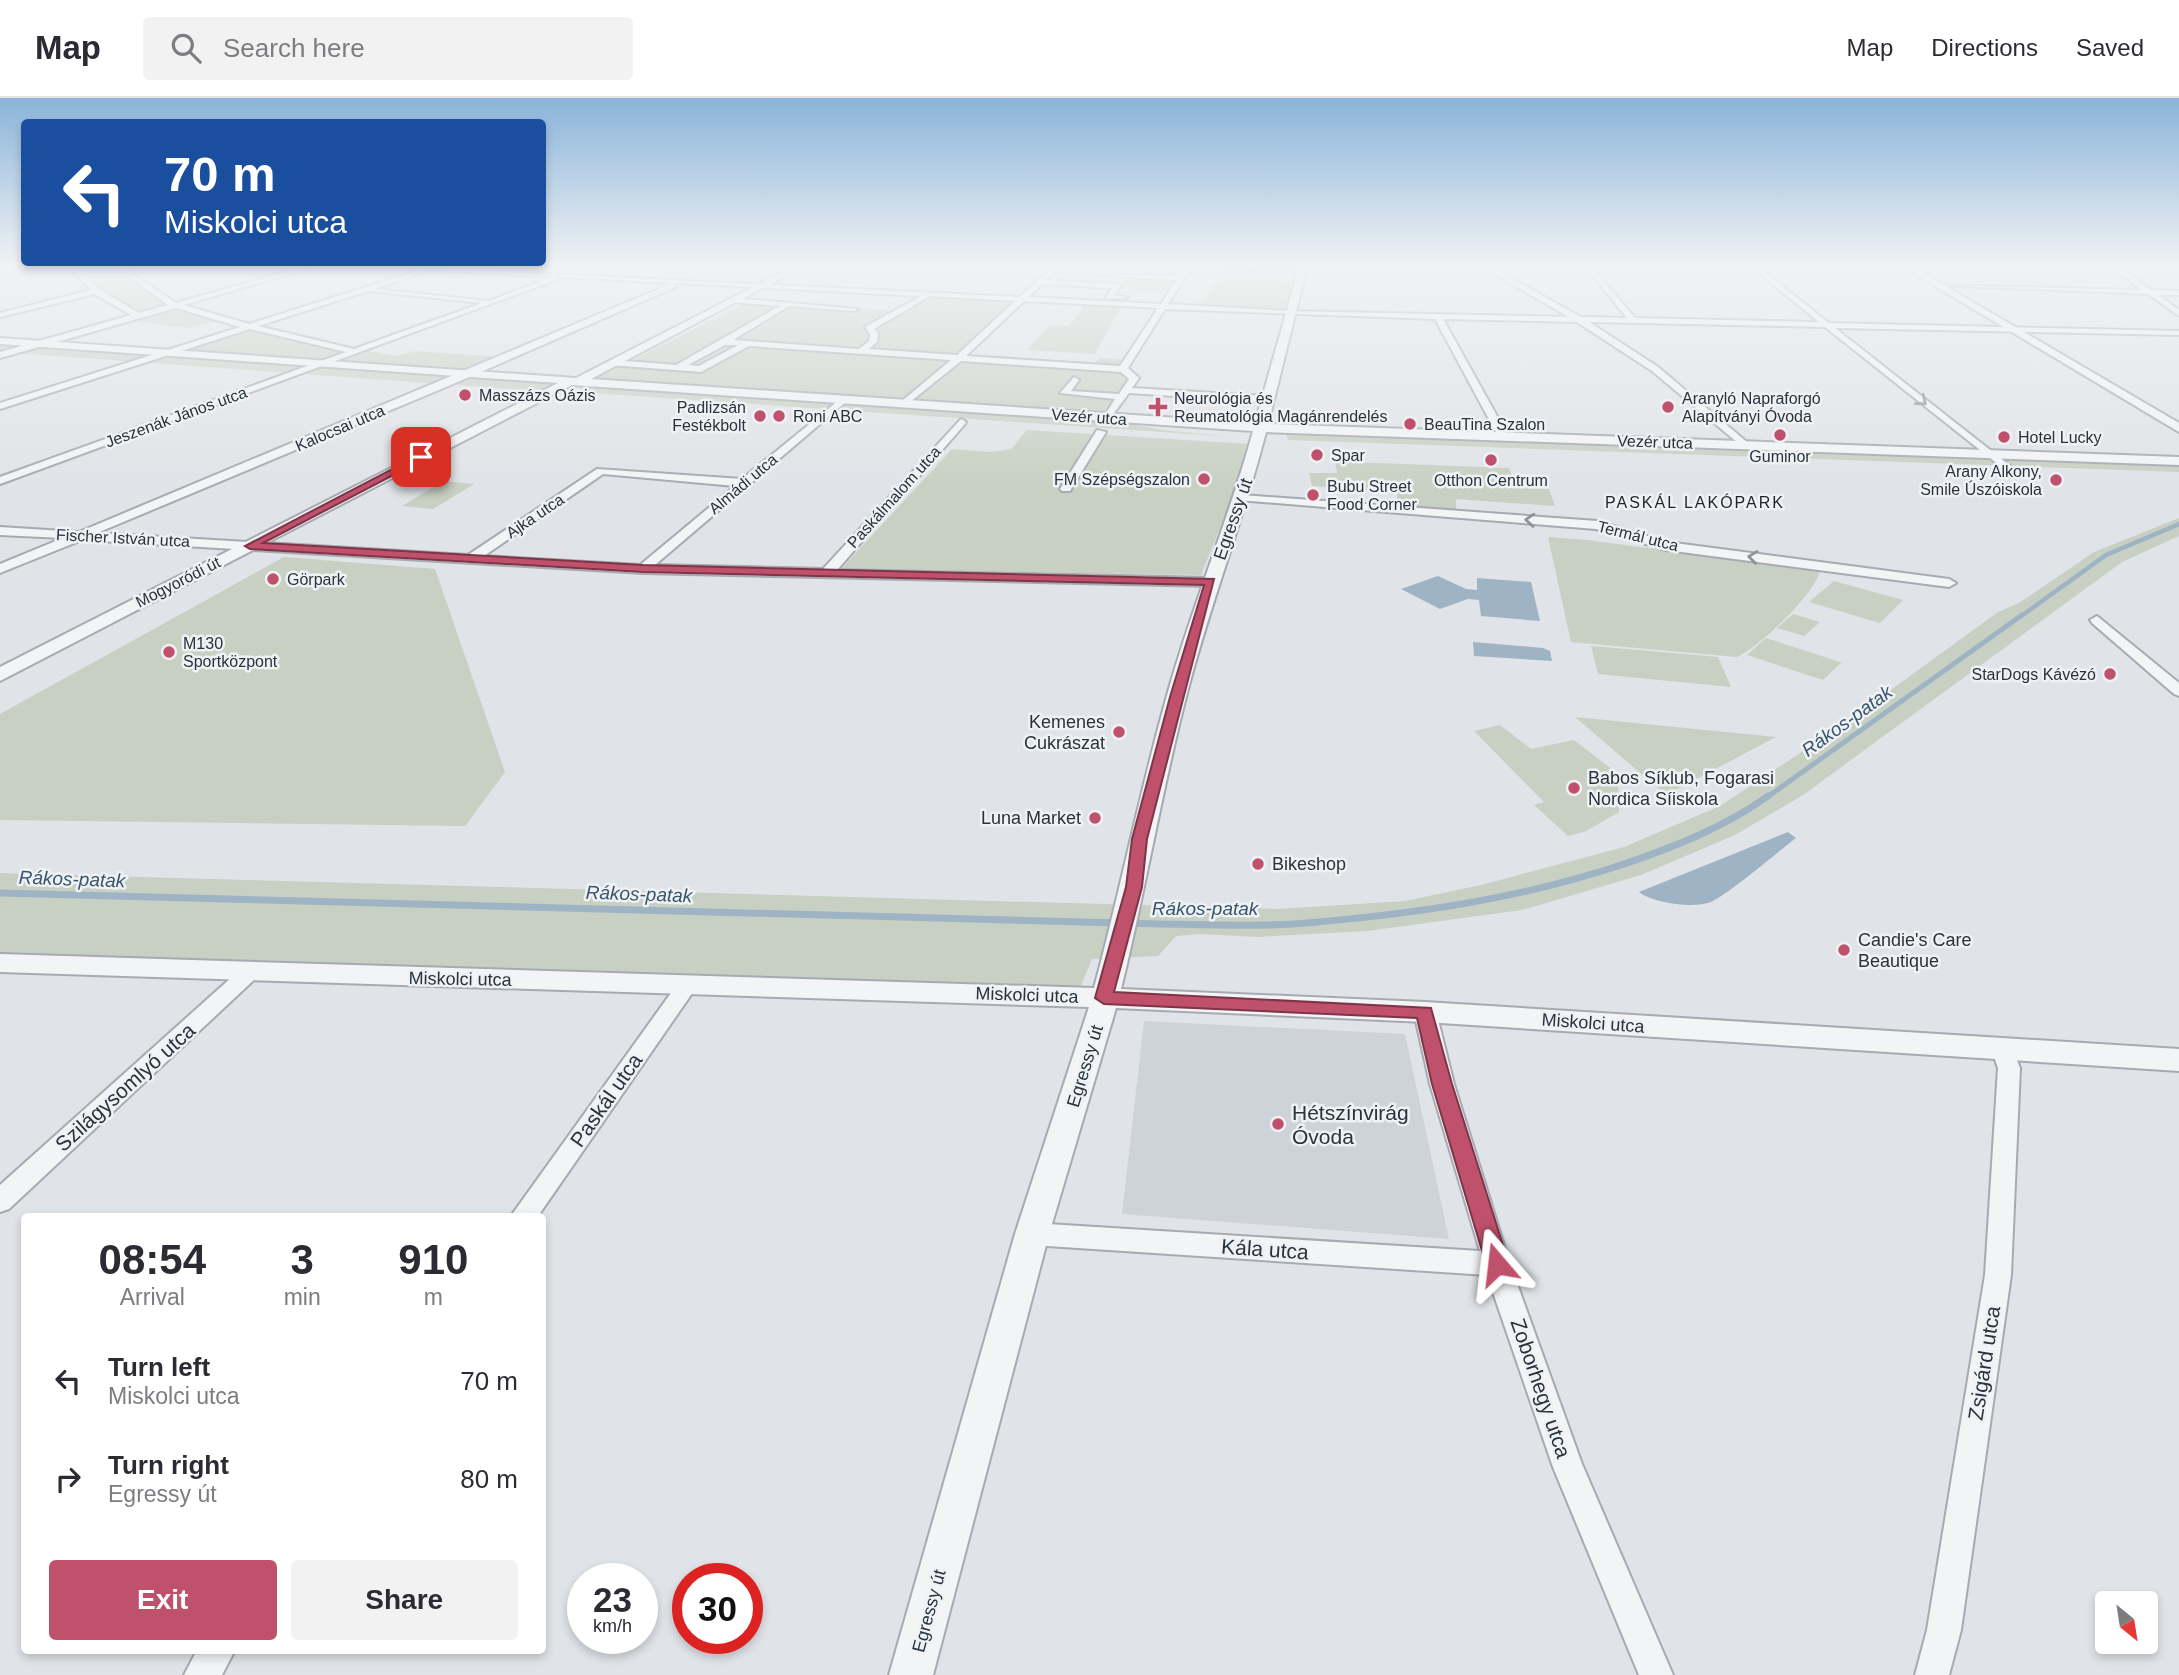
<!DOCTYPE html>
<meta charset="utf-8">
<style>
:root{--surface:#fff;--page:#f2f2f3;--text:#2b2b33;--muted:#7c7c81;--line:#e1e1e2;--accent:#c0516d}
body{margin:0;font-family:Arial,sans-serif;background:var(--page);color:var(--text);height:100vh;display:flex;flex-direction:column;font-size:26px;white-space:nowrap}
*{box-sizing:border-box;margin:0}
p{font-size:23px;color:var(--muted)}
.icon{flex:none;width:38px;height:38px;fill:none;stroke:currentColor;stroke-width:2;stroke-linecap:round;stroke-linejoin:round}
.map{position:relative;flex:1;overflow:hidden}
.panel{position:absolute;left:21px;top:1115px;width:525px;height:441px;display:flex;flex-direction:column;background:var(--surface);border-radius:7px;box-shadow:0 4px 10px #0003}
.panel>*{flex:none}
.banner{position:absolute;left:21px;top:21px;width:525px;height:147px;border-radius:7px;box-shadow:0 4px 10px #0003;background:#1a4fa0;color:#fff;overflow:hidden}
.needle{width:46px;rotate:150deg}
.buttons{position:absolute;left:2095px;top:1493px;display:grid;gap:14px}
.buttons a{display:grid;place-items:center;width:63px;height:63px;border-radius:7px;background:var(--surface);box-shadow:0 4px 10px #0003;font-size:35px}
.speed{position:absolute;left:567px;top:1465px;display:flex;gap:14px;font-size:35px;font-weight:700;text-align:center}
.speed>*{display:grid;place-content:center;width:91px;height:91px;border-radius:50%;background:var(--surface);box-shadow:0 4px 10px #0003;line-height:1}
.speed small{font-size:18px;font-weight:400}
.speed .limit{border:10px solid #d22;background:#fff;color:#111}
.pin{position:absolute;display:grid;place-items:center;width:60px;height:60px;color:#fff;margin:-30px;border-radius:14px;box-shadow:0 4px 10px #0006}
.me{position:absolute;width:77px;margin:-38px;rotate:343deg;stroke-linejoin:round;filter:drop-shadow(0 0 5px #0008)}
.turn{display:flex;align-items:center;gap:24px;height:147px;padding:0 28px;font-size:32px}
.turn .icon{width:91px;height:91px;stroke-width:2.5}
.turn b{display:block;font-size:49px;line-height:60px}
.eta{display:flex;justify-content:space-evenly;align-items:center;height:119px;text-align:center}
.eta b{font-size:42px;font-weight:700;line-height:49px}
.primary-button{display:flex;gap:14px;margin-top:auto;padding:14px 28px}
.primary-button a{flex:1;height:80px;border-radius:7px;background:var(--accent);color:#fff;font-size:28px;font-weight:700;line-height:80px;text-align:center}
.primary-button a+a{background:var(--page);color:var(--text)}
ul{padding:0;list-style:none}
li{display:flex;align-items:center;gap:21px;height:98px;padding:0 28px}
li div{flex:1}
li b{display:block;font-size:26px}
li em{font-style:normal}
header{display:flex;align-items:center;gap:42px;box-sizing:border-box;height:98px;padding:0 35px;background:var(--surface);border-bottom:2px solid var(--line)}
header strong{font-size:33px}
nav{display:flex;gap:38px;margin-inline-start:auto;font-size:24px}
.search{width:490px;height:63px;background:var(--page);display:flex;align-items:center;gap:18px;box-sizing:border-box;padding:0 24px;border-radius:7px;color:var(--muted);font-size:26px}
.map>svg:first-child{display:block}
.built{fill:#ced3d9}
.green{fill:#c7d0c2}
.water{fill:#9eb4c4}
.lines{fill:none;stroke-linecap:round;stroke-linejoin:round}
.stream-far2{stroke:#9eb4c4;stroke-width:4.5}
.stream-far1{stroke:#9eb4c4;stroke-width:5}
.stream{stroke:#9eb4c4;stroke-width:7}
.minor-casing{stroke:#a6abb1;stroke-width:4}
.tertiary-casing{stroke:#a6abb1;stroke-width:4}
.minor{fill:#f2f4f6;fill-rule:evenodd}
.tertiary{fill:#f2f4f6;fill-rule:evenodd}
.secondary{fill:#fff;fill-rule:evenodd}
.oneway{stroke:#8e949a}
.route{fill:#c0516d;stroke:#7d3547;stroke-width:2}
.poi-dot{fill:#c0516d;stroke:#eff2f5;stroke-width:2.5}
.labels{text-anchor:middle;dominant-baseline:central;stroke-width:5;stroke-linejoin:round;paint-order:stroke}
.far-poi-label{font-size:16px;fill:#2a333d;stroke:#eff2f5;text-anchor:start}
.far-street-label{font-size:16px;fill:#2a333d;stroke:#eff2f5}
.far-neighbourhood-label{font-size:16px;letter-spacing:2px;fill:#1c242e;stroke:#eff2f5}
.street-label{font-size:18px;fill:#2a333d;stroke:#eff2f5}
.poi-label{font-size:18px;fill:#2a333d;stroke:#eff2f5;text-anchor:start}
.water-label{font-size:19px;font-style:italic;fill:#38556c;stroke:#eff2f5}
.near-street-label{font-size:21px;fill:#2a333d;stroke:#eff2f5}
.near-poi-label{font-size:21px;fill:#2a333d;stroke:#eff2f5;text-anchor:start}
</style>
<header>
<strong>Map</strong>
<div class="search"><svg class="icon" aria-label="search" viewBox="0 0 24 24"><circle cx="10" cy="10" r="6"/><path d="M15 15l6 6"/></svg>Search here</div>
<nav><a>Map</a><a>Directions</a><a>Saved</a></nav>
</header>
<div class="map">
<svg width="2179" height="1577" viewBox="0 0 2179 1577">
<rect width="100%" height="100%" fill="#e0e3e7"/>
<!-- built -->
<g class="built">
<path d="M877 169H1038L1027 179 978 176 968 184 861 179Z"/>
<path d="M1144 923 1405 936 1449 1141 1122 1116Z"/>
</g>
<!-- green -->
<g class="green">
<path d="M79 169H113L166 208 140 216 101 191Z"/>
<path d="M1056 169H1189L1173 193 1121 191 1129 178 1050 174Z"/>
<path d="M1233 180 1299 183 1289 215 1200 210 1215 184Z"/>
<path d="M927 197 1021 201 959 260 1092 269 1099 260 1130 262 1123 271 1134 280 1111 316 595 281 749 203 905 213Z"/>
<path d="M1085 208 1120 210 1095 256 1027 252 1050 227 1069 228Z"/>
<path d="M178 211 216 223 188 230 131 223Z"/>
<path d="M250 230 396 258 415 253 501 259 467 273 176 254Z"/>
<path d="M0 245 557 285 539 293 0 254Z"/>
<path d="M586 287 1103 322 1171 333 1235 339 576 294Z"/>
<path d="M1027 332 1249 346 1232 400 1201 477 841 471 952 351 992 354 1011 351Z"/>
<path d="M1286 335 2179 366V374L1288 342Z"/>
<path d="M1334 358H1349L1351 364 1509 370 1517 390 1549 391 1555 408 1456 401V412L1397 406V394L1312 388 1309 375H1337Z"/>
<path d="M444 383 474 386 433 411 402 408Z"/>
<path d="M2179 420V438L2122 464 1803 697 1735 737 1641 777 1522 812 1367 833 1258 839 1200 836 1176 838 1158 858 1092 861 1080 890 0 855V775L1278 811 1405 803 1481 787 1624 749 1720 708 1844 626 1998 514 2019 505 2094 454Z"/>
<path d="M1548 439 1587 442 1820 473C1814 497 1760 548 1737 559L1571 544Z"/>
<path d="M284 459 435 471 505 674 465 728 0 722V616Z"/>
<path d="M1834 483 1903 502 1880 525 1809 504Z"/>
<path d="M1793 516 1820 524 1804 538 1777 530Z"/>
<path d="M1766 540 1840 564H1842L1823 582 1747 557Z"/>
<path d="M1591 548 1718 559 1731 589 1598 576Z"/>
<path d="M1575 619 1776 639 1666 697Z"/>
<path d="M1500 627 1531 651 1574 642 1618 676 1619 714 1586 733 1568 738 1534 707 1544 704 1474 633Z"/>
</g>
<!-- water -->
<g class="water">
<path d="M1438 478 1466 491 1477 492V480L1531 484 1540 523 1481 518 1479 502 1468 501 1440 511 1401 491Z"/>
<path d="M1473 544 1543 550 1550 553 1552 563 1474 558Z"/>
<path d="M1788 734 1796 740C1780 752 1723 801 1708 805 1691 810 1653 805 1639 794Z"/>
</g>
<g class="lines">
<!-- stream-far2 -->
<path class="stream-far2" d="M2020 519 2106 457 2179 426"/>
<!-- stream-far1 -->
<path class="stream-far1" d="M1766 700 2022 517"/>
<!-- stream -->
<path class="stream" d="M0 795 1161 826C1205 826 1250 829 1294 826 1406 817 1517 802 1624 766 1674 749 1725 729 1768 698"/>
<defs>
<g id="minor">
<path d="M70 169H77L99 191 139 215 168 207 115 169H122L176 205 303 169H313L184 207 249 226 420 172 407 169 1020 199 1052 169H1059L1046 182 1117 186 1121 188 1114 197 1128 200 1105 201 1112 190 1042 186 1028 199 1161 206 1176 182 1097 177 1179 178 1185 169 1306 174 1191 170 1168 206 1289 213 1569 219 1485 171 1416 174 1322 169H1491L1581 219 1627 220 1586 169H1592L1635 220 1819 224 1751 169H1758L1829 225 2179 233V237L1835 230 2013 370V374L2009 375 1825 229 1589 224 1658 269 1748 345V349L1744 350 1652 273 1577 224 1443 221 1508 338 1503 341 1498 338 1435 221 1165 211 1128 270 1139 280 1132 290 1266 298 1271 301 1266 304 1129 295 1108 323 1103 320 1115 301 1060 295 1074 279 1079 282 1071 293 1119 296 1129 281 1121 274 961 263 905 308 902 303 951 262 749 248 701 274 610 267 613 262 676 267 780 208 731 204 734 200 858 211 854 213 789 208 733 242 859 251 869 243 870 236 865 229 921 198 674 185 676 189 446 289 97 435 468 457 597 371 742 381 844 298 847 303 655 467 823 471 961 321 966 324 965 326 837 472 1210 480 1217 484 1210 488 643 475 82 442 0 475V466L63 440 0 437V429L79 434 673 185 429 172 374 191 489 203 552 179 559 181 0 386V379L346 254 250 231 0 311V305L240 229 176 210 0 260V254L131 217 95 196 0 219V215L91 192ZM368 193 482 205 354 251 258 228ZM930 198 1015 203 957 257 869 251 877 244 878 235 874 231ZM1024 203 1158 210 1120 268 966 258ZM725 247H738L699 268 688 267ZM603 376 735 388 640 467 484 458Z"/>
<path d="M2113 169H2120L2151 192 2179 193V197H2158L2179 212V218L2148 196 1934 187 2141 192Z"/>
<path d="M1263 314 1266 319 1221 331 1216 328Z"/>
<path d="M1097 332 1106 334 1070 393H1062L1060 391Z"/>
<path d="M1242 397 1597 423 1667 444 1949 481 1956 485 1949 489 1666 452 1596 431 1238 402 1236 400Z"/>
<path d="M2097 518 2179 585V598L2174 596 2092 525 2090 522Z"/>
<path d="M249 868 256 870 259 875 256 880 9 1111 0 1114V1087L242 870Z"/>
<path d="M688 879 695 881 699 886 695 891 538 1118H511L681 881Z"/>
<path d="M1425 906 1433 909 1436 914 1454 986 1510 1166 1582 1366 1673 1577H1639L1553 1369 1487 1177 1032 1147 1023 1144 1019 1136 1023 1128 1032 1125 1480 1153 1430 986 1414 914 1417 909Z"/>
<path d="M2002 942 2010 944 2020 970 2011 1177 1961 1532 1949 1577H1915L1927 1532 1985 1177 1998 970 1991 950 1994 944Z"/>
<path d="M197 1552H235L222 1577H184Z"/>
</g>
<g id="tertiary">
<path d="M792 169H802L591 281 1255 325 1299 169H1307L1268 326 2179 359V367L1266 334C1243 423 1209 509 1186 599 1161 696 1145 794 1121 891L1425 904 2179 951V973L1425 924 1116 910 1049 1136 933 1577H889L1015 1136 1089 909 0 874V856L1094 890C1120 794 1139 697 1166 601 1191 510 1228 424 1253 333L572 287 0 583V569L558 285 0 246V240L576 280Z"/>
<path d="M1903 169H1913L2179 325V334Z"/>
</g>
</defs>
<!-- minor casing -->
<use href="#minor" class="minor-casing"/>
<!-- tertiary casing -->
<use href="#tertiary" class="tertiary-casing"/>
<!-- minor -->
<use href="#minor" class="minor"/>
<!-- tertiary -->
<use href="#tertiary" class="tertiary"/>
<!-- secondary -->
<path class="secondary" d="M0 169H22L0 175Z"/>
</g>
<!-- one-way arrows -->
<defs><path id="oneway-chevron" d="M-2-3.5L2.5 0L-2 3.5" fill="none" stroke-width="1.6" stroke-linecap="round" stroke-linejoin="round" transform="scale(1.75)"/></defs>
<g class="oneway">
<use href="#oneway-chevron" transform="translate(1922 303) rotate(39)"/>
<use href="#oneway-chevron" transform="translate(1530 422) rotate(-176)"/>
<use href="#oneway-chevron" transform="translate(1753 459) rotate(-173)"/>
</g>
<!-- sky -->
<linearGradient id="sky" x2="0" y2="1"><stop stop-color="#8ab4da"/><stop offset="0.43" stop-color="#f1f2f4"/><stop offset="1" stop-color="#f1f2f4" stop-opacity="0"/></linearGradient>
<rect width="2179" height="390" fill="url(#sky)"/>
<!-- route -->
<path class="route" d="M421 356 424 361 263 445 643 467 1214 481 1147 741 1142 789 1114 894 1431 910 1452 986 1509 1166 1505 1173 1497 1176 1490 1173 1486 1166 1432 986 1417 920 1104 906 1095 900 1126 789 1132 741 1170 599 1204 487 643 474 250 451 245 448Z"/>
<!-- markers -->
<g class="poi-dot">
<circle cx="465" cy="297" r="7"/>
<path d="M1154.5 298.5h7v7h7v7h-7v7h-7v-7h-7v-7h7z"/>
<circle cx="1668" cy="309" r="7"/>
<circle cx="760" cy="318" r="7"/>
<circle cx="779" cy="318" r="7"/>
<circle cx="1410" cy="326" r="7"/>
<circle cx="1780" cy="337" r="7"/>
<circle cx="2004" cy="339" r="7"/>
<circle cx="1317" cy="357" r="7"/>
<circle cx="1491" cy="362" r="7"/>
<circle cx="1204" cy="381" r="7"/>
<circle cx="2056" cy="382" r="7"/>
<circle cx="1313" cy="397" r="7"/>
<circle cx="273" cy="481" r="7"/>
<circle cx="169" cy="554" r="7"/>
<circle cx="2110" cy="576" r="7"/>
<circle cx="1119" cy="634" r="7"/>
<circle cx="1574" cy="690" r="7"/>
<circle cx="1095" cy="720" r="7"/>
<circle cx="1258" cy="766" r="7"/>
<circle cx="1844" cy="852" r="7"/>
<circle cx="1278" cy="1026" r="7"/>
</g>
<g class="labels">
<!-- far-poi labels -->
<g class="far-poi-label">
<text x="479" y="297">Masszázs Oázis</text>
<text x="1174" y="300">Neurológia és<tspan x="1174" dy="18">Reumatológia Magánrendelés</tspan></text>
<text x="1682" y="300">Aranyló Napraforgó<tspan x="1682" dy="18">Alapítványi Óvoda</tspan></text>
<text x="746" y="309" text-anchor="end">Padlizsán<tspan x="746" dy="18">Festékbolt</tspan></text>
<text x="793" y="318">Roni ABC</text>
<text x="1424" y="326">BeauTina Szalon</text>
<text x="2018" y="339">Hotel Lucky</text>
<text x="1331" y="357">Spar</text>
<text x="1780" y="358" text-anchor="middle">Guminor</text>
<text x="2042" y="373" text-anchor="end">Arany Alkony,<tspan x="2042" dy="18">Smile Úszóiskola</tspan></text>
<text x="1190" y="381" text-anchor="end">FM Szépségszalon</text>
<text x="1491" y="382" text-anchor="middle">Otthon Centrum</text>
<text x="1327" y="388">Bubu Street<tspan x="1327" dy="18">Food Corner</tspan></text>
<text x="287" y="481">Görpark</text>
<text x="183" y="545">M130<tspan x="183" dy="18">Sportközpont</tspan></text>
<text x="2096" y="576" text-anchor="end">StarDogs Kávézó</text>
</g>
<!-- far-street labels -->
<g class="far-street-label">
<text transform="translate(176 319) rotate(-20)">Jeszenák János utca</text>
<text transform="translate(1089 319) rotate(4)">Vezér utca</text>
<text transform="translate(340 330) rotate(-23)">Kalocsai utca</text>
<text transform="translate(1655 344) rotate(2)">Vezér utca</text>
<text transform="translate(743 386) rotate(-40)">Almádi utca</text>
<text transform="translate(894 399) rotate(-48)">Paskálmalom utca</text>
<text transform="translate(535 418) rotate(-34)">Ajka utca</text>
<text transform="translate(1638 438) rotate(14)">Termál utca</text>
<text transform="translate(123 440) rotate(3)">Fischer István utca</text>
<text transform="translate(178 484) rotate(-27)">Mogyoródi út</text>
</g>
<!-- far-neighbourhood labels -->
<g class="far-neighbourhood-label">
<text x="1695" y="404">PASKÁL LAKÓPARK</text>
</g>
<!-- street labels -->
<g class="street-label">
<text transform="translate(1233 421) rotate(-71)">Egressy út</text>
<text transform="translate(460 881) rotate(1)">Miskolci utca</text>
<text transform="translate(1027 897) rotate(2)">Miskolci utca</text>
<text transform="translate(1593 925) rotate(4)">Miskolci utca</text>
<text transform="translate(1085 968) rotate(-73)">Egressy út</text>
<text transform="translate(929 1513) rotate(-75)">Egressy út</text>
</g>
<!-- poi labels -->
<g class="poi-label">
<text x="1105" y="624" text-anchor="end">Kemenes<tspan x="1105" dy="21">Cukrászat</tspan></text>
<text x="1588" y="680">Babos Síklub, Fogarasi<tspan x="1588" dy="21">Nordica Síiskola</tspan></text>
<text x="1081" y="720" text-anchor="end">Luna Market</text>
<text x="1272" y="766">Bikeshop</text>
<text x="1858" y="842">Candie's Care<tspan x="1858" dy="21">Beautique</tspan></text>
</g>
<!-- water labels -->
<g class="water-label">
<text transform="translate(1847 623) rotate(-36)">Rákos-patak</text>
<text transform="translate(72 781) rotate(2)">Rákos-patak</text>
<text transform="translate(639 796) rotate(2)">Rákos-patak</text>
<text x="1205" y="810">Rákos-patak</text>
</g>
<!-- near-street labels -->
<g class="near-street-label">
<text transform="translate(125 989) rotate(-42)">Szilágysomlyó utca</text>
<text transform="translate(606 1002) rotate(-55)">Paskál utca</text>
<text transform="translate(1265 1151) rotate(4)">Kála utca</text>
<text transform="translate(1984 1265) rotate(-81)">Zsigárd utca</text>
<text transform="translate(1541 1290) rotate(71)">Zoborhegy utca</text>
</g>
<!-- near-poi labels -->
<g class="near-poi-label">
<text x="1292" y="1014">Hétszínvirág<tspan x="1292" dy="24">Óvoda</tspan></text>
</g>
</g>
</svg>
<div class="buttons">
<a><svg class="needle" viewBox="-14 -14 28 28"><path d="M0-13l5 13h-10z" fill="#e53935"/><path d="M0 13l5-13h-10z" fill="#7c7c81"/></svg></a>
</div>
<div class="speed"><div>23<small>km/h</small></div><div class="limit">30</div></div>
<div class="pin" style="left:421px;top:359px;background:#d93025"><svg class="icon" aria-label="arrive" viewBox="0 0 24 24"><path d="M6 21V4h12l-3 4 3 4H6"/></svg></div>
<svg class="me" style="left:1497px;top:1166px" viewBox="-20 -20 40 40"><path d="M0-17L14 15 0 8-14 15z" fill="#c0516d" stroke="#fff" stroke-width="4"/></svg>
<div class="banner">
<div class="turn"><svg class="icon" aria-label="left" viewBox="0 0 24 24"><path d="M17 20v-9H6M10 6l-5 5 5 5"/></svg><div><b>70 m</b>Miskolci utca</div></div>
</div>
<section class="panel">
<div class="eta">
<div><b>08:54</b><p>Arrival</p></div>
<div><b>3</b><p>min</p></div>
<div><b>910</b><p>m</p></div>
</div>
<ul>
<li><svg class="icon" aria-label="left" viewBox="0 0 24 24"><path d="M17 20v-9H6M10 6l-5 5 5 5"/></svg><div><b>Turn left</b><p>Miskolci utca</p></div><em>70 m</em></li>
<li><svg class="icon" aria-label="right" viewBox="0 0 24 24"><path d="M7 20v-9h11M14 6l5 5-5 5"/></svg><div><b>Turn right</b><p>Egressy út</p></div><em>80 m</em></li>
</ul>
<div class="primary-button"><a>Exit</a><a>Share</a></div>
</section>
</div>
